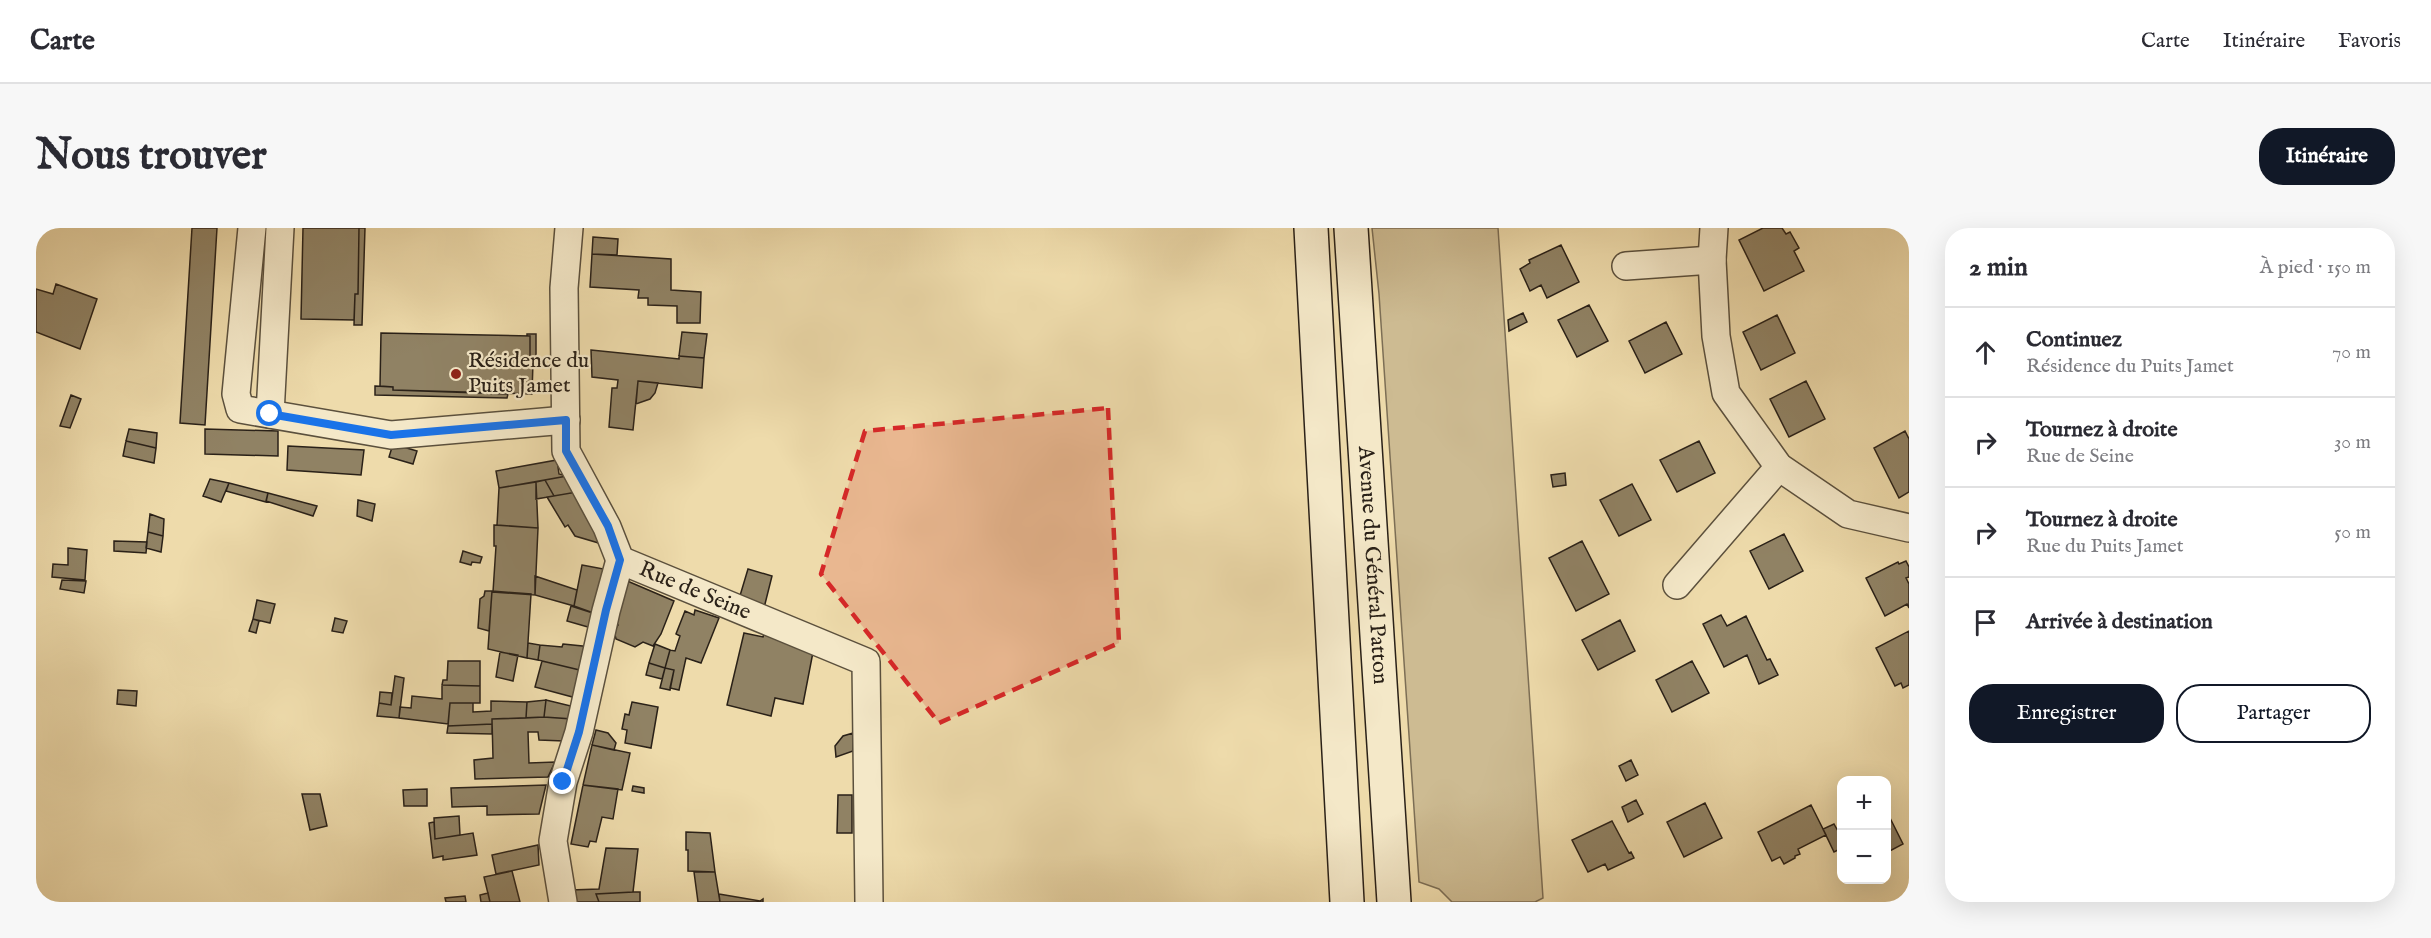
<!DOCTYPE html>
<html lang="fr">
<head>
<meta charset="utf-8">
<style>
	body { margin:0; font-family:"IM FELL English",serif; background:#f7f7f7; color:#2b2b33 }
	.controls { position:absolute; right:18px; bottom:18px; display:grid; overflow:hidden; border-radius:12px; box-shadow:0 6px 24px #0002 }
	.controls button { width:54px; height:54px; display:grid; place-items:center; padding:0; border:0; border-bottom:2px solid #e1e1e2; background:#fff; color:#2b2b33; font:30px sans-serif }
	.stop { position:absolute; width:18px; height:18px; margin:-14px; border:4px solid #1a73e8; border-radius:50%; background:#fff }
	.stop.end { background:#1a73e8; border-color:#fff; box-shadow:0 2px 6px #0008 }
	.list { margin:0; padding:0; list-style:none }
	h2 { display:flex; justify-content:space-between; align-items:center; height:78px; margin:0; padding:0 24px; font-size:26px }
	h2 small { font-size:20px; font-weight:400; color:#7c7c81 }
	.list li { display:grid; grid-template-columns:39px 1fr auto; gap:18px; align-items:center; box-sizing:border-box; height:90px; padding:0 24px; border-top:2px solid #e1e1e2 }
	.list b { display:block; font-size:22px; white-space:nowrap }
	.list p { margin:0; font-size:20px; white-space:nowrap; color:#7c7c81 }
	.list em { font-size:20px; font-style:normal; color:#7c7c81 }
	.actions { display:flex; gap:12px; padding:18px 24px }
	.actions a { flex:1; padding:14px 0; border:2px solid #111827; border-radius:24px; text-align:center; font-size:21px; color:#111827 }
	.actions .main { background:#111827; color:#fff }
	.icon { flex:none; width:33px; height:33px; fill:none; stroke:currentColor; stroke-width:2; stroke-linecap:round; stroke-linejoin:round }
	.map { position:relative; flex:none; width:1873px; height:674px; overflow:hidden; border-radius:24px }
	header { display:flex; align-items:center; gap:36px; box-sizing:border-box; height:84px; padding:0 30px; background:#fff; border-bottom:2px solid #e1e1e2 }
	header strong { font-size:28px }
	nav { display:flex; gap:33px; margin-inline-start:auto; font-size:21px }
	.intro { display:flex; align-items:center; justify-content:space-between; box-sizing:border-box; height:144px; padding:0 36px }
	h1 { margin:0; font-size:42px }
	.button { padding:15px 27px; border-radius:24px; background:#111827; color:#fff; font-size:21px; font-weight:700 }
	main { display:flex; gap:36px; padding:0 36px }
	aside { flex:1; background:#fff; border-radius:24px; box-shadow:0 6px 24px #0002 }
	.map>svg:first-child { display:block }
	.green { fill:#cdbb92; stroke:#7c6e55; stroke-width:1.5 }
	.building { fill:#908264; stroke:#2a2118; stroke-width:1.5 }
	.lines { fill:none; stroke-linecap:round; stroke-linejoin:round }
	.minor-casing { stroke:#5b503d; stroke-width:30 }
	.secondary-casing { stroke:#2a2118; stroke-width:36 }
	.minor { stroke:#f4e8c8; stroke-width:27 }
	.secondary { stroke:#f4e8c8; stroke-width:33 }
	.route { stroke:#1a73e8; stroke-width:8 }
	.marked { fill:#d62828; fill-opacity:0.2; stroke:#d62828; stroke-width:4.5; stroke-dasharray:12 8; stroke-linejoin:round }
	.poi-dot { fill:#8f2418; stroke:#f4e8c8; stroke-width:2 }
	.labels { text-anchor:middle; dominant-baseline:central; stroke-width:4.5; stroke-linejoin:round; paint-order:stroke }
	.poi-label { font-size:22px; fill:#2a2118; stroke:#f4e8c8; text-anchor:start }
	.street-label { font-size:22px; fill:#2a2118; stroke:#f4e8c8 }
</style>
</head>
<body>
<header>
<strong>Carte</strong>
<nav><a>Carte</a><a>Itinéraire</a><a>Favoris</a></nav>
</header>
<div class="intro"><h1>Nous trouver</h1><a class="button">Itinéraire</a></div>
<main>
<div class="map">
<svg width="1873" height="674" viewBox="0 0 1873 674">
	<rect width="100%" height="100%" fill="#eedbab"/>
	<filter id="stains"><feTurbulence type="fractalNoise" baseFrequency=".00333" numOctaves="4"/><feColorMatrix values="0 0 0 0 .2 0 0 0 0 .09 0 0 0 0 .02 0 0 0 .5 -.17"/></filter>
	<radialGradient id="worn" r=".72"><stop offset=".6" stop-color="#630" stop-opacity="0"/><stop offset="1" stop-color="#630" stop-opacity=".3"/></radialGradient>
	<!-- green -->
	<path class="green" d="M 1336,0 L 1462,0 L 1507,670 L 1499,674 L 1416,674 L 1403,661 L 1383,654 L 1343,66 Z"/>
	<!-- building -->
	<path class="building" d="M 156,0 L 181,0 L 169,197 L 144,195 Z
		M 267,0 L 323,0 L 322,66 L 319,66 L 318,92 L 265,91 Z
		M 323,0 L 329,0 L 326,97 L 318,97 L 319,66 L 322,66 Z
		M 1727,0 L 1746,0 L 1750,6 L 1754,4 L 1763,20 L 1758,23 L 1768,43 L 1728,63 L 1703,12 Z
		M 557,9 L 582,11 L 581,27 L 556,26 Z
		M 1525,17 L 1543,54 L 1511,70 L 1505,57 L 1494,63 L 1484,41 L 1494,35 L 1493,32 Z
		M 556,26 L 635,31 L 635,62 L 665,64 L 664,95 L 641,95 L 641,78 L 612,77 L 612,70 L 602,70 L 603,62 L 554,59 Z
		M 20,56 L 61,71 L 44,121 L 0,104 L 0,61 L 17,66 Z
		M 1553,77 L 1572,113 L 1541,129 L 1522,92 Z
		M 1487,85 L 1491,94 L 1473,103 L 1472,92 Z
		M 1741,87 L 1759,125 L 1725,142 L 1707,104 Z
		M 1630,94 L 1646,126 L 1609,145 L 1593,113 Z
		M 646,104 L 671,106 L 668,130 L 643,128 Z
		M 345,105 L 494,108 L 494,134 L 497,134 L 496,166 L 357,162 L 357,159 L 344,158 Z
		M 491,106 L 500,106 L 500,134 L 494,134 L 494,108 L 491,108 Z
		M 555,122 L 643,131 L 643,128 L 668,130 L 666,160 L 602,153 L 597,202 L 573,199 L 576,160 L 581,160 L 582,152 L 556,149 Z
		M 602,153 L 622,155 L 619,165 L 614,171 L 600,176 Z
		M 1770,153 L 1789,191 L 1753,209 L 1734,171 Z
		M 339,158 L 357,159 L 357,162 L 472,166 L 471,170 L 339,167 Z
		M 35,167 L 45,171 L 34,200 L 24,198 Z
		M 93,201 L 121,205 L 120,220 L 90,213 Z
		M 169,201 L 242,203 L 242,228 L 169,226 Z
		M 1869,203 L 1873,211 L 1873,264 L 1863,270 L 1838,220 Z
		M 90,213 L 120,220 L 118,235 L 87,228 Z
		M 1663,213 L 1679,245 L 1641,264 L 1624,232 Z
		M 357,216 L 381,223 L 377,236 L 353,229 Z
		M 252,218 L 328,222 L 325,247 L 251,242 Z
		M 521,232 L 523,246 L 531,248 L 463,260 L 460,243 Z
		M 1529,245 L 1530,257 L 1517,259 L 1515,247 Z
		M 531,248 L 541,264 L 518,268 L 509,252 Z
		M 174,251 L 193,255 L 185,274 L 167,268 Z
		M 509,252 L 518,268 L 500,271 L 500,254 Z
		M 500,254 L 502,300 L 461,297 L 463,260 Z
		M 193,255 L 232,265 L 230,274 L 190,263 Z
		M 1596,256 L 1615,292 L 1583,308 L 1564,272 Z
		M 541,264 L 566,316 L 539,308 L 532,297 L 529,299 L 511,269 Z
		M 232,265 L 281,278 L 277,288 L 230,273 Z
		M 322,272 L 339,276 L 336,293 L 321,288 Z
		M 114,286 L 128,291 L 127,308 L 112,304 Z
		M 458,297 L 502,300 L 499,367 L 457,364 L 460,318 L 458,318 Z
		M 112,304 L 127,308 L 125,324 L 110,320 Z
		M 1748,306 L 1767,343 L 1733,361 L 1714,323 Z
		M 78,313 L 111,314 L 110,325 L 78,323 Z
		M 1546,313 L 1573,366 L 1540,383 L 1513,330 Z
		M 32,320 L 51,322 L 49,352 L 16,349 L 17,336 L 32,337 Z
		M 427,323 L 446,329 L 444,335 L 436,334 L 435,337 L 424,334 Z
		M 1870,333 L 1873,339 L 1873,349 L 1870,350 L 1873,356 L 1873,380 L 1871,376 L 1849,388 L 1830,350 L 1862,334 L 1863,336 Z
		M 546,337 L 573,342 L 563,387 L 538,378 Z
		M 712,341 L 736,348 L 728,380 L 703,371 Z
		M 499,348 L 541,362 L 538,378 L 499,367 Z
		M 26,352 L 50,353 L 48,365 L 24,361 Z
		M 589,352 L 638,373 L 625,406 L 617,418 L 607,414 L 599,419 L 580,411 L 578,403 L 582,397 L 576,394 Z
		M 449,363 L 456,363 L 453,403 L 442,400 L 444,371 L 448,368 Z
		M 456,363 L 495,366 L 491,430 L 452,421 Z
		M 221,372 L 239,376 L 234,395 L 217,391 Z
		M 535,378 L 563,387 L 559,401 L 531,393 Z
		M 659,382 L 683,390 L 665,435 L 650,430 L 643,462 L 634,460 L 638,442 L 629,440 L 634,422 L 639,423 L 644,408 L 640,406 L 649,383 L 658,387 Z
		M 1685,387 L 1691,398 L 1710,388 L 1731,432 L 1734,431 L 1742,447 L 1723,456 L 1711,427 L 1688,439 L 1667,396 Z
		M 299,390 L 311,393 L 307,405 L 296,403 Z
		M 217,391 L 223,393 L 220,405 L 213,403 Z
		M 1584,392 L 1599,423 L 1562,442 L 1546,412 Z
		M 1873,403 L 1873,457 L 1867,460 L 1865,455 L 1859,458 L 1840,420 Z
		M 708,405 L 727,409 L 728,406 L 778,419 L 767,476 L 739,470 L 735,488 L 691,477 Z
		M 492,415 L 504,417 L 502,432 L 491,430 Z
		M 527,416 L 556,419 L 552,444 L 502,432 L 504,417 L 526,419 Z
		M 619,416 L 634,422 L 629,440 L 613,435 Z
		M 464,424 L 482,427 L 477,453 L 460,449 Z
		M 412,433 L 444,433 L 444,458 L 406,457 L 407,452 L 411,452 Z
		M 506,433 L 552,444 L 544,471 L 499,459 Z
		M 1656,433 L 1673,465 L 1636,484 L 1620,452 Z
		M 613,435 L 629,440 L 626,451 L 610,447 Z
		M 629,440 L 638,442 L 634,462 L 624,460 Z
		M 359,448 L 368,450 L 363,490 L 341,488 L 343,475 L 355,477 Z
		M 406,457 L 444,458 L 444,475 L 414,475 L 412,496 L 363,490 L 364,479 L 375,480 L 376,468 L 406,471 Z
		M 82,462 L 101,463 L 100,478 L 81,476 Z
		M 344,464 L 356,465 L 355,477 L 343,475 Z
		M 510,472 L 508,489 L 490,490 L 491,474 Z
		M 510,472 L 539,479 L 536,491 L 508,489 Z
		M 455,473 L 491,474 L 490,490 L 456,491 L 456,496 L 412,498 L 414,475 L 437,475 L 437,484 L 455,483 Z
		M 596,474 L 622,479 L 615,520 L 589,515 L 591,502 L 586,501 L 589,486 L 593,487 Z
		M 508,489 L 536,491 L 528,513 L 503,512 L 502,504 L 492,504 L 493,535 L 519,534 L 512,549 L 439,551 L 438,532 L 457,530 L 456,491 Z
		M 456,496 L 456,506 L 411,505 L 412,498 Z
		M 560,502 L 572,505 L 580,515 L 578,522 L 556,517 Z
		M 817,505 L 817,523 L 800,529 L 799,518 L 807,508 Z
		M 556,517 L 594,525 L 586,562 L 547,557 Z
		M 1595,532 L 1602,547 L 1590,553 L 1583,538 Z
		M 510,557 L 503,586 L 451,587 L 451,578 L 416,579 L 415,560 Z
		M 547,557 L 582,561 L 577,591 L 566,589 L 560,614 L 554,613 L 552,619 L 535,616 Z
		M 597,558 L 608,560 L 608,565 L 596,563 Z
		M 391,561 L 391,578 L 368,578 L 367,562 Z
		M 266,566 L 284,566 L 291,598 L 274,602 Z
		M 802,567 L 816,567 L 816,605 L 801,605 Z
		M 1600,572 L 1607,586 L 1592,594 L 1586,579 Z
		M 1669,575 L 1686,610 L 1648,629 L 1631,594 Z
		M 1775,577 L 1790,607 L 1762,621 L 1764,626 L 1759,628 L 1759,630 L 1748,636 L 1744,629 L 1736,633 L 1722,604 Z
		M 1850,582 L 1867,616 L 1850,625 Z
		M 423,588 L 424,607 L 399,611 L 398,590 Z
		M 1576,593 L 1593,625 L 1595,624 L 1598,630 L 1572,642 L 1569,636 L 1552,644 L 1536,612 Z
		M 398,594 L 399,611 L 437,605 L 441,627 L 407,632 L 407,628 L 397,630 L 393,595 Z
		M 1798,596 L 1802,603 L 1806,601 L 1806,620 L 1798,624 L 1787,601 Z
		M 650,604 L 674,605 L 679,644 L 652,643 L 652,622 L 650,622 Z
		M 502,617 L 503,637 L 460,646 L 456,627 Z
		M 570,620 L 602,621 L 597,664 L 560,666 L 563,674 L 539,674 L 535,662 L 563,661 Z
		M 476,643 L 484,674 L 454,674 L 448,649 Z
		M 658,644 L 679,644 L 684,674 L 662,674 Z
		M 597,664 L 604,664 L 604,674 L 563,674 L 560,666 Z
		M 452,665 L 454,674 L 445,674 L 444,667 Z
		M 683,666 L 724,673 L 727,671 L 727,674 L 684,674 Z
		M 429,668 L 430,674 L 410,674 L 409,670 Z"/>
	<g class="lines">
		<!-- minor casing -->
		<g class="minor-casing">
			<g id="minor">
				<path d="M 216,0 L 200,166 L 204,181 L 355,207 L 530,192"/>
				<path id="s1" d="M 533,0 L 528,60 L 530,223 L 571,299 L 584,332 L 830,434 L 833,674"/>
				<path d="M 1678,0 L 1676,32 L 1680,108 L 1690,165 L 1743,239 L 1812,286 L 1873,300"/>
				<path d="M 1590,38 L 1676,32"/>
				<path d="M 234,186 L 244,0"/>
				<path d="M 1641,357 L 1743,239"/>
				<path d="M 527,674 L 517,613 L 527,554 L 543,504 L 570,383 L 584,332"/>
			</g>
		</g>
		<!-- secondary casing -->
		<g class="secondary-casing">
			<g id="secondary">
				<path d="M 1275,0 L 1311,674"/>
				<path id="s2" d="M 1315,0 L 1358,674"/>
			</g>
		</g>
		<!-- minor -->
		<use href="#minor" class="minor"/>
		<!-- secondary -->
		<use href="#secondary" class="secondary"/>
	</g>
	<g class="lines">
		<!-- route -->
		<path class="route" d="M 234,186 L 355,207 L 530,192 L 530,223 L 572,298 L 584,332 L 570,382 L 543,504 L 527,554"/>
	</g>
	<!-- marked area -->
	<path class="marked" d="M 1072,180 L 1083,415 L 903,495 L 785,346 L 829,203 Z"/>
	<!-- markers -->
	<circle class="poi-dot" cx="420" cy="146" r="6"/>
	<g class="labels">
		<!-- poi labels -->
		<g class="poi-label">
			<text x="432" y="133">Résidence du<tspan x="432" dy="25">Puits Jamet</tspan></text>
		</g>
		<!-- street labels -->
		<g class="street-label">
			<text stroke="none"><textPath href="#s2" startOffset="338">Avenue du Général Patton</textPath></text>
			<text stroke="none"><textPath href="#s1" startOffset="426">Rue de Seine</textPath></text>
		</g>
	</g>
	<rect width="100%" height="100%" filter="url(#stains)"/>
	<rect width="100%" height="100%" fill="url(#worn)"/>
</svg>
<div class="controls">
<button>+</button>
<button>−</button>
</div>
<div class="stop" style="left:234px;top:186px"></div>
<div class="stop end" style="left:527px;top:554px"></div>
</div>
<aside>
<h2>2 min<small>À pied · 150 m</small></h2>
<ul class="list">
<li><svg class="icon" aria-label="ahead" viewBox="0 0 24 24"><path d="M12 20V5M6 11l6-6 6 6"/></svg><div><b>Continuez</b><p>Résidence du Puits Jamet</p></div><em>70 m</em></li>
<li><svg class="icon" aria-label="right" viewBox="0 0 24 24"><path d="M7 20v-9h11M14 6l5 5-5 5"/></svg><div><b>Tournez à droite</b><p>Rue de Seine</p></div><em>30 m</em></li>
<li><svg class="icon" aria-label="right" viewBox="0 0 24 24"><path d="M7 20v-9h11M14 6l5 5-5 5"/></svg><div><b>Tournez à droite</b><p>Rue du Puits Jamet</p></div><em>50 m</em></li>
<li><svg class="icon" aria-label="arrive" viewBox="0 0 24 24"><path d="M6 21V4h12l-3 4 3 4H6"/></svg><div><b>Arrivée à destination</b></div></li>
</ul>
<div class="actions"><a class="main">Enregistrer</a><a>Partager</a></div>
</aside>
</main>
</body>
</html>
